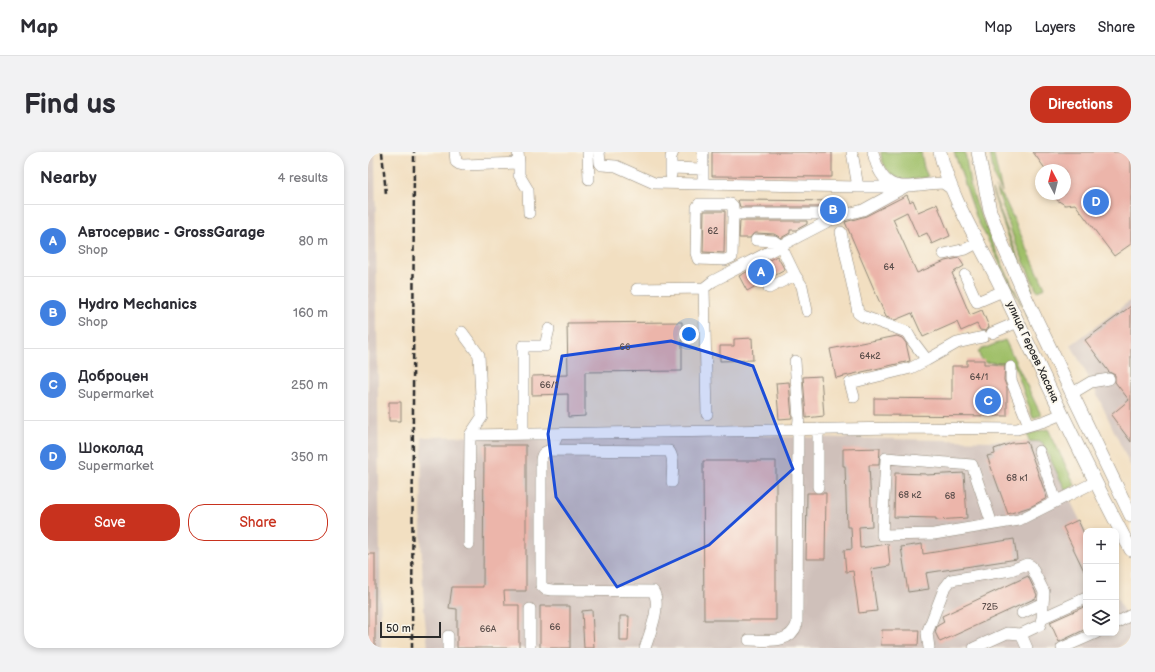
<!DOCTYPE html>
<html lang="en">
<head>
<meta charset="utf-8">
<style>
	body { margin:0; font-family:"Balsamiq Sans",sans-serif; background:#f2f2f3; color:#2b2b33 }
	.controls { position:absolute; right:12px; bottom:12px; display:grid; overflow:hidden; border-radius:8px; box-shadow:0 2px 6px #0003 }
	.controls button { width:36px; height:36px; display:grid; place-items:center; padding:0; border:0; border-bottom:1px solid #e1e1e2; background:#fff; color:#2b2b33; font:20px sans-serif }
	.compass { position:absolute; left:667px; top:12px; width:36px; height:36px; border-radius:50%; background:#fff; box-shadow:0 2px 6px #0003; rotate:353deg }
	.scale { position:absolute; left:12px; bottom:10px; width:61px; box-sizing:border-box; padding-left:4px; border:2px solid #2b2b2b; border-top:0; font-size:11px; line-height:14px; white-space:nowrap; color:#2b2b2b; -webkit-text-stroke:3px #fbf7ec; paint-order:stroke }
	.you { position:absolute; left:321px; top:182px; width:14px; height:14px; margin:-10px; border:3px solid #fff; border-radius:50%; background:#1a73e8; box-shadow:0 0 0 6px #1a73e833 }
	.badge { display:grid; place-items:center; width:26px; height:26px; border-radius:50%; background:#c8321e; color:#fff; font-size:13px; font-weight:700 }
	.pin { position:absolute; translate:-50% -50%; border:2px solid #fff; box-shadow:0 1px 4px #0006 }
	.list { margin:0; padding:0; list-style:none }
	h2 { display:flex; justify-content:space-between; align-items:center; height:52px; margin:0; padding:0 16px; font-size:17px }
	h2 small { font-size:13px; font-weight:400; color:#7c7c81 }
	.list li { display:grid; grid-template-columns:26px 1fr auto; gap:12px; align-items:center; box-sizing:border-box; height:72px; padding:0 16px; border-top:1px solid #e1e1e2 }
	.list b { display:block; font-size:15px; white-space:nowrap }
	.list p { margin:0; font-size:13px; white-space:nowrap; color:#7c7c81 }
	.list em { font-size:13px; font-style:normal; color:#7c7c81 }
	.actions { display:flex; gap:8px; padding:12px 16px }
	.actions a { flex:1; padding:9px 0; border:1px solid #c8321e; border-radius:16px; text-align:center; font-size:14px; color:#c8321e }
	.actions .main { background:#c8321e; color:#fff }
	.icon { flex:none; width:22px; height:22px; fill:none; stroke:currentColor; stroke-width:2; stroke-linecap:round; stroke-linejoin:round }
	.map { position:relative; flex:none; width:763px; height:496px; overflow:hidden; border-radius:16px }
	header { display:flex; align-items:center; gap:24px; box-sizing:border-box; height:56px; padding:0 20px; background:#fff; border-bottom:1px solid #e1e1e2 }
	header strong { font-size:19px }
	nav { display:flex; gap:22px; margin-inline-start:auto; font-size:14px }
	.intro { display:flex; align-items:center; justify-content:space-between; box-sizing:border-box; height:96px; padding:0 24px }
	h1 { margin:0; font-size:28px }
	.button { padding:10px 18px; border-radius:16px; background:#c8321e; color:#fff; font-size:14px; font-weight:700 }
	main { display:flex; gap:24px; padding:0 24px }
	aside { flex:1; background:#fff; border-radius:16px; box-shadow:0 2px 6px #0003 }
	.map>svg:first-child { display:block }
	.industrial { fill:#cfc0ba }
	.green { fill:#9fbf68; stroke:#65754a }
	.building { fill:#ecb5aa }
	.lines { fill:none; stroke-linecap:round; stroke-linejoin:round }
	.minor-casing { stroke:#8e8576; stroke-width:12 }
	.major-casing { stroke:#8e8576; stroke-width:14 }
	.minor { stroke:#fff; stroke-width:11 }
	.major { stroke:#fff; stroke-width:13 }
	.rail { stroke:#2b2b2b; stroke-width:2.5; stroke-dasharray:6 3; stroke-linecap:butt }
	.marked { fill:#1d4ed8; fill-opacity:0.2; stroke:#1d4ed8; stroke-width:3; stroke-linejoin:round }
	.labels { text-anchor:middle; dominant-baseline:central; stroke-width:3.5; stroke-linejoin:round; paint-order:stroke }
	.number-label { font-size:9px; fill:#5b4e4b }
	.street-label { font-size:11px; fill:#2b2b2b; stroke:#fbf7ec }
</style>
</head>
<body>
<header>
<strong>Map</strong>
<nav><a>Map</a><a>Layers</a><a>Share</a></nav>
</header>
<div class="intro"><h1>Find us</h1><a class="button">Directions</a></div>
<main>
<aside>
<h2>Nearby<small>4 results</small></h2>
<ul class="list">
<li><span class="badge" style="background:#3f7fe0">A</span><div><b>Автосервис - GrossGarage</b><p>Shop</p></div><em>80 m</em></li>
<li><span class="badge" style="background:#3f7fe0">B</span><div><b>Hydro Mechanics</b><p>Shop</p></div><em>160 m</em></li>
<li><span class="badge" style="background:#3f7fe0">C</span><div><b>Доброцен</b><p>Supermarket</p></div><em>250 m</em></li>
<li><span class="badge" style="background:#3f7fe0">D</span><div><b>Шоколад</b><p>Supermarket</p></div><em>350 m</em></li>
</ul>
<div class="actions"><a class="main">Save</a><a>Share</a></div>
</aside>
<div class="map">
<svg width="763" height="496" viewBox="0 0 763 496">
	<rect width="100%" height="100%" fill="#fbf7ec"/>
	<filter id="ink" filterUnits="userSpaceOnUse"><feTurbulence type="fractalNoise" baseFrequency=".025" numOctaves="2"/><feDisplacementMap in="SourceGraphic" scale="8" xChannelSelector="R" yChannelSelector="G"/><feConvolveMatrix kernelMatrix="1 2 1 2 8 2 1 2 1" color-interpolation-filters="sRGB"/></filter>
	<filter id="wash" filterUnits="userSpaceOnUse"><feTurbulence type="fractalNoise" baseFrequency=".012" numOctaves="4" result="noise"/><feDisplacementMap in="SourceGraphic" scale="16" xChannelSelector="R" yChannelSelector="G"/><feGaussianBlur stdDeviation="0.9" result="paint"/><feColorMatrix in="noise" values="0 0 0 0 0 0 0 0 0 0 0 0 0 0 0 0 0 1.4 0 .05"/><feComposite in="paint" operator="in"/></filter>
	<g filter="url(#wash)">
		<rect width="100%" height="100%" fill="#f2dfc1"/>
		<!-- industrial -->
		<path class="industrial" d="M 0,0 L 7,0 L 13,496 L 0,496 Z
			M 763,148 L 763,315 L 723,230 L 703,193 Z
			M 284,282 L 674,290 L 718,381 L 718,481 L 748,481 L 748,444 L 763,475 L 763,486 L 750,496 L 60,496 L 56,458 L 53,385 L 54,285 Z"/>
		<!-- green -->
		<path class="green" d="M 513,0 L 553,0 L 556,16 L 560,25 C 553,26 545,28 538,28 C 524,26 513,14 513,0 Z
			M 586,0 L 597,0 L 602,33 L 609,54 L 629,101 L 661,168 L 609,67 Z
			M 622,0 L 625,0 L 634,40 L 626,25 Z
			M 628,35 L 637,48 L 677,136 L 669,139 L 647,90 Z
			M 624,38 L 646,95 L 665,139 L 662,137 C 647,104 635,72 624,38 Z
			M 637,188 L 673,263 L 665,266 L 646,212 L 614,210 L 610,199 Z
			M 680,277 L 707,333 L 698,339 L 674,290 L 661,289 L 659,282 Z"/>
		<g id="blocks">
			<!-- building -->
			<path class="building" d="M 344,0 L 464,0 L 464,25 L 344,24 Z
				M 665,0 L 763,0 L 763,92 L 746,104 L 707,52 L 697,53 L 689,48 L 685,42 L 697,42 L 697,18 L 678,18 Z
				M 539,43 L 542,50 L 545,48 L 550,60 L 569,52 L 582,84 L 564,92 L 559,81 L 550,85 L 539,60 L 525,67 L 549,121 L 577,109 L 591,106 L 596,114 L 584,121 L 602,163 L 614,158 L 621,175 L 618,179 L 612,178 L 609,172 L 593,179 L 589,170 L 555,185 L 544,161 L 527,168 L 518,165 L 477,70 L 498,64 Z
				M 370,48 L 476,49 L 475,56 L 468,58 L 455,55 L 372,55 Z
				M 336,59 L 357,59 L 356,101 L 335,100 Z
				M 372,69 L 439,69 L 439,72 L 428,78 L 422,78 L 422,81 L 413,86 L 406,82 L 388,81 L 385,82 L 382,86 L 371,86 Z
				M 409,104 L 417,118 L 379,139 L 371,124 Z
				M 763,154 L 763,290 L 743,263 L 761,248 L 747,230 L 747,223 L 741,220 L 717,188 Z
				M 314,170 L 314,219 L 217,220 L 217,264 L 200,265 L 200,242 L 164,243 L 164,224 L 200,223 L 199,171 Z
				M 529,184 L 534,186 L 538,191 L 542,209 L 468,226 L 462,197 Z
				M 384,186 L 385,208 L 352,209 L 352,194 L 366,194 L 366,187 Z
				M 599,208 L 616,208 L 616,212 L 637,212 L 636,228 L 639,236 L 639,264 L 506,263 L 506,246 L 584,247 L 584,214 L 599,214 Z
				M 453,224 L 456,264 L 438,266 L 435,225 Z
				M 421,230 L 424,266 L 411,267 L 408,231 Z
				M 21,250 L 33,250 L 33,269 L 21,269 Z
				M 659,290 L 679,346 L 662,355 L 640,362 L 619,304 L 627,302 L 626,297 L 644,291 Z
				M 116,293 L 158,293 L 158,439 L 136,439 L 137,453 L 151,453 L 151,496 L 89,496 L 89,457 L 81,456 L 84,435 L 115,435 Z
				M 512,296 L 511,313 L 501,313 L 504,374 L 491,375 L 492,396 L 520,392 L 522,414 L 503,417 L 509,459 L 491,461 L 485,419 L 478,420 L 476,398 L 484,397 L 483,375 L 479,375 L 477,314 L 475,314 L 475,297 Z
				M 335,309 L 408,309 L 408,468 L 336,468 Z
				M 527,321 L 558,322 L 558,323 L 596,321 L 599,366 L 568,368 L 568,366 L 526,365 Z
				M 439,341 L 458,341 L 457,407 L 438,407 Z
				M 710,368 L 718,386 L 718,423 L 695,375 Z
				M 646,387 L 649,407 L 558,421 L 561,437 L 540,440 L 533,395 L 554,392 L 555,402 Z
				M 0,402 L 7,402 L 7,496 L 0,496 Z
				M 660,424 L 669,443 L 668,446 L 572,490 L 567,480 L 569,474 L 576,470 L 574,464 Z
				M 172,454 L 202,454 L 202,496 L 172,496 Z
				M 718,454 L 718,477 L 691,490 L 682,470 Z
				M 224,458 L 226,496 L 216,496 L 214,459 Z
				M 252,464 L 261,464 L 260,489 L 252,489 Z
				M 514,478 L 551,478 L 550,493 L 513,493 Z"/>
		</g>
	</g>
	<g filter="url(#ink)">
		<use href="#blocks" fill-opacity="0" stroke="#8e8576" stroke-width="1"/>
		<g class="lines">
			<!-- minor casing -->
			<g class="minor-casing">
				<path id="minor" d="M 87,0 L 88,10 L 91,12 L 95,13 L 151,11 L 150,0
					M 220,0 L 221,27
					M 231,0 L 232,11 L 234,13 L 248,14 L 286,31 L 335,32
					M 335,0 L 335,32 L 490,35
					M 484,0 L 490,35 L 528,35
					M 505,0 C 515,47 539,32 575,31 L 585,38
					M 151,11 L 151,23 L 160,38 L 161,61
					M 303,16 L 335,17
					M 303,23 L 303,5 L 305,0
					M 365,62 L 365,54 L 363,52 L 331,52 L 329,55 L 328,101 L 330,107 L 357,108 L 364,105 L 365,62 L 455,62 L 468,65 L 495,58 L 537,35
					M 473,80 L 489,155 L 490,161 L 494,164 L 539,180 L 543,187 L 559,208 L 589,191 L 615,185
					M 388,88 L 406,89 L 413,94 L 427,123 L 434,134 L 439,159
					M 576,102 L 598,97 L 611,90
					M 597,123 L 609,150 L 635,139
					M 401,136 L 427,123
					M 269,137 L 336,136
					M 94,180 L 111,203 L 114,265 L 102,283
					M 624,181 L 650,170
					M 643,215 L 643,228 L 661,273
					M 703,242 L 723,230 L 741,227
					M 486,245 L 482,231 L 543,216 L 559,208
					M 339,262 L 336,136 L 345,129 L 468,65
					M 155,282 L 155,194 L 177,194 L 181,177
					M 190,282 L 183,298 C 176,300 174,301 173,308 L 173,433 L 177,437 L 184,438 L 285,439 C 294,452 282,481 277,496
					M 183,298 L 301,299 C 307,306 304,321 304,330
					M 671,299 L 688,349
					M 450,335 L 450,277
					M 624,372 L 604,313 L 518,306 L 514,383 L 566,382 L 651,368 L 727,330
					M 101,392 L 102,283 L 533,276 L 649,277 L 677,269 L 694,262
					M 654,461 L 675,451
					M 674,466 L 718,446
					M 748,471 L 763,463
					M 381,488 C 399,488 422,493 429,472 L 430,277 L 431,267 L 427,209
					M 80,496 L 80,484
					M 162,496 L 162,457
					M 561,496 L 559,481 L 576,437 L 583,428 L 643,418 L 659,412 L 663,414 L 676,440 L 674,466 L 672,473 L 653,482 L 659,496
					M 606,496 L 639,481 L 653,482
					M 694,496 L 728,481"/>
			</g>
			<!-- major casing -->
			<g class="major-casing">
				<path id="major" d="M 572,0 C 582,46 613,93 633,135 C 676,223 716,312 763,398
					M 610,0 L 622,59 L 634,91 L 659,148 L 763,364"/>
			</g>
			<!-- minor -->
			<use href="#minor" class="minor"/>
			<!-- major -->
			<use href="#major" class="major"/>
			<!-- rail -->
			<path class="rail" d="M 14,0 L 18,42
				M 44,496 L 46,0"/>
		</g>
	</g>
	<!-- marked area -->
	<path class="marked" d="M 303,189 L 385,214 L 425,317 L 341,393 L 249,435 L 188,345 L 180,282 L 194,204 Z"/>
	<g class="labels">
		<!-- number labels -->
		<g class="number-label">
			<text x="345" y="79">62</text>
			<text x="521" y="115">64</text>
			<text x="257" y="195">66</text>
			<text x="502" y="204">64к2</text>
			<text x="611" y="225">64/1</text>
			<text x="181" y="233">66/1</text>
			<text x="649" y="326">68 к1</text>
			<text x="542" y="343">68 к2</text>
			<text x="582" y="344">68</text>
			<text x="622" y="455">72Б</text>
			<text x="187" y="475">66</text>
			<text x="120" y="477">66А</text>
		</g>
		<!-- street labels -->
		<g class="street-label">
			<text transform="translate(665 200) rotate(65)">улица Героев Хасана</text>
		</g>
	</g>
</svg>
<div class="controls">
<button>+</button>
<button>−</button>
<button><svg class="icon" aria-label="layers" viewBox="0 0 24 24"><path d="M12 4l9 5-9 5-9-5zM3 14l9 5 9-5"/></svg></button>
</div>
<svg class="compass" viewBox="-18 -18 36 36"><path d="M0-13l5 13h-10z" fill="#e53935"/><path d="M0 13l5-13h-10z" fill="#7c7c81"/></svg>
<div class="scale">50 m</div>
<div class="you"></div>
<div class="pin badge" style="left:393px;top:120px;background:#3f7fe0">A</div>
<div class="pin badge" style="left:465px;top:58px;background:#3f7fe0">B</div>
<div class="pin badge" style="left:620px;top:249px;background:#3f7fe0">C</div>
<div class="pin badge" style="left:728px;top:50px;background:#3f7fe0">D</div>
</div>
</main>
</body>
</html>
